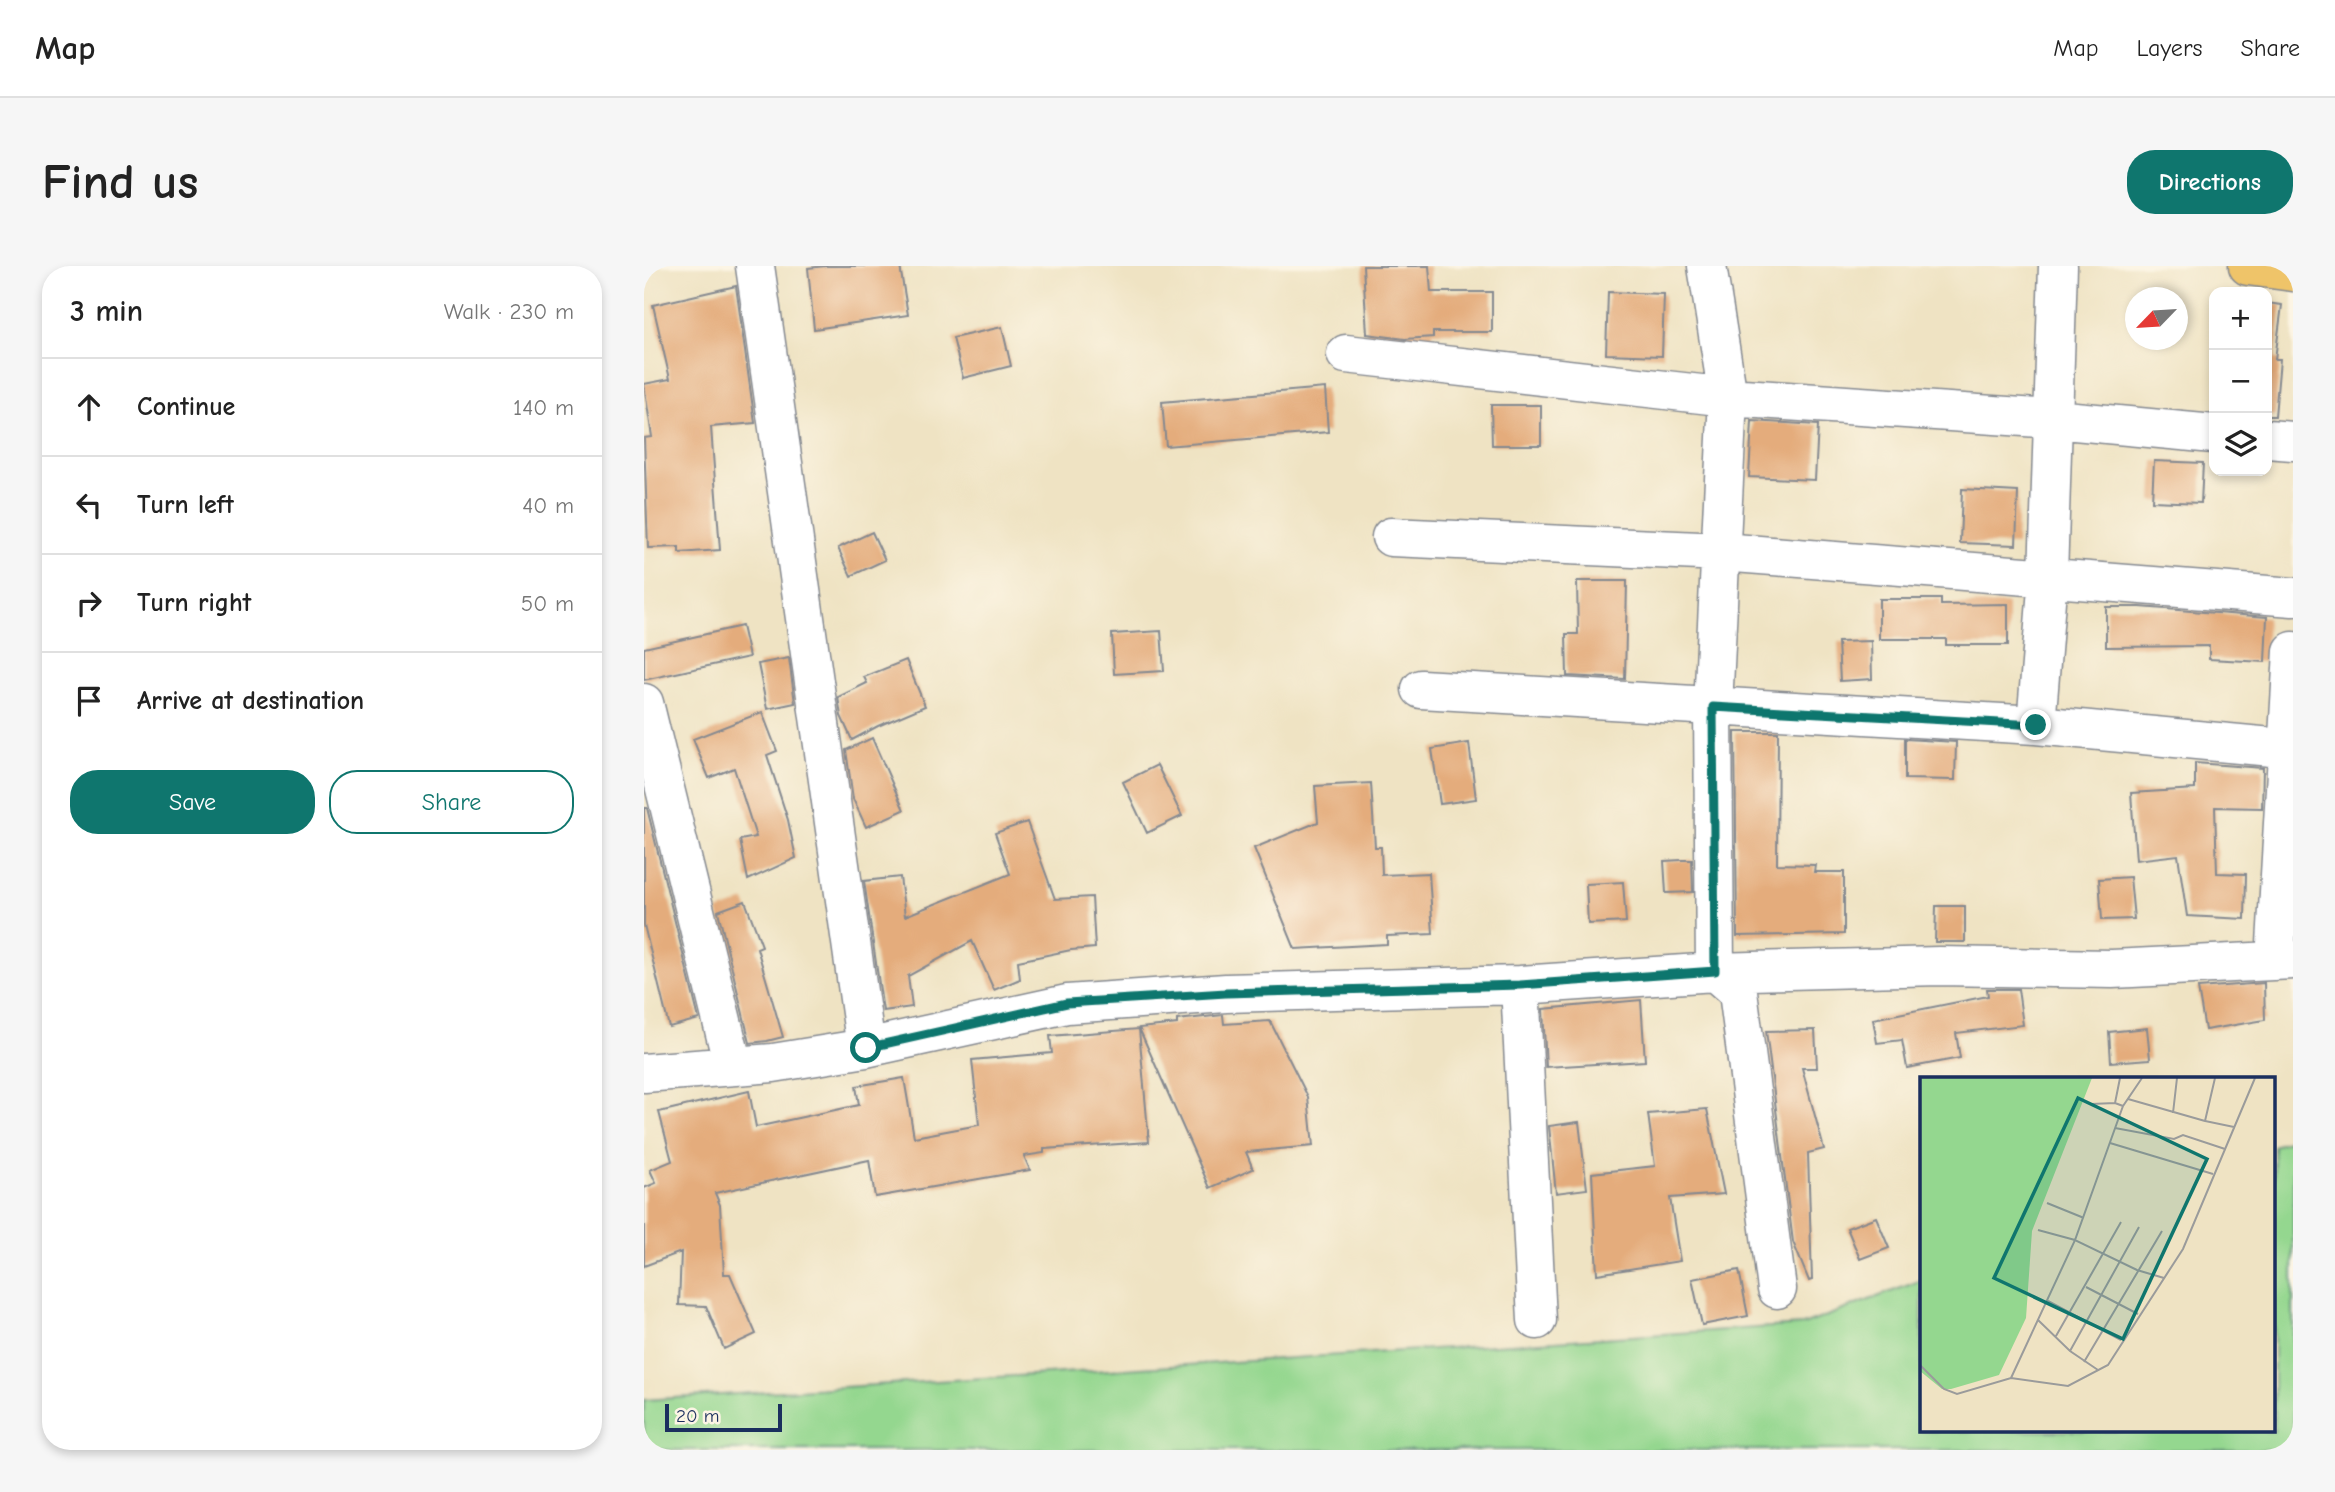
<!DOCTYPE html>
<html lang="en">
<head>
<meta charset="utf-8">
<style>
	body { margin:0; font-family:"Comic Neue",sans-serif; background:#f6f6f6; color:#222 }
	.controls { position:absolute; right:21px; top:21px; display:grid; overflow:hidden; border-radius:14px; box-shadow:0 4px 10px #0003 }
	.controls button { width:63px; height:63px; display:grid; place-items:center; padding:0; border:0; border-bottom:2px solid #e0e0e0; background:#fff; color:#222; font:35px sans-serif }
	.compass { position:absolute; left:1481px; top:21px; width:63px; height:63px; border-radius:50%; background:#fff; box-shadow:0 4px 10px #0003; rotate:245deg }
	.scale { position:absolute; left:21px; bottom:18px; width:117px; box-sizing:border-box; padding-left:7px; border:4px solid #1b2f5e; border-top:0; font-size:19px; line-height:24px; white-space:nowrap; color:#1b2f5e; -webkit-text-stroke:5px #fcf5e5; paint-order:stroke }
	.stop { position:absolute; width:21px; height:21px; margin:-16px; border:5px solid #0f766e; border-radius:50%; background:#fff }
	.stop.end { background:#0f766e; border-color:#fff; box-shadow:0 2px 7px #0008 }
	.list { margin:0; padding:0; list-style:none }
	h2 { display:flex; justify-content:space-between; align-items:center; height:91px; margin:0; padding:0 28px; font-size:30px }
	h2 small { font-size:23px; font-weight:400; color:#767676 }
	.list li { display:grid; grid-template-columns:46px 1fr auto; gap:21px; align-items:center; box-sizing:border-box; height:98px; padding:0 28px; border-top:2px solid #e0e0e0 }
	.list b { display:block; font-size:26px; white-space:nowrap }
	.list em { font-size:23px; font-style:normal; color:#767676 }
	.actions { display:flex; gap:14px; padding:21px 28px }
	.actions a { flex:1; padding:16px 0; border:2px solid #0f766e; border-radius:28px; text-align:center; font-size:24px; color:#0f766e }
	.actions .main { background:#0f766e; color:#fff }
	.icon { flex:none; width:38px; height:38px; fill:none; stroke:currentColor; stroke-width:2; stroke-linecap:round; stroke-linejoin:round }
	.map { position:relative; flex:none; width:1649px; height:1184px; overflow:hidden; border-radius:28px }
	header { display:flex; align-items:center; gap:42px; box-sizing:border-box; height:98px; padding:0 35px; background:#fff; border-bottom:2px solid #e0e0e0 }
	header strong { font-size:33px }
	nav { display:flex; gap:38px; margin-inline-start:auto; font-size:24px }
	.intro { display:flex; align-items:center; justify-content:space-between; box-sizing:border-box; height:168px; padding:0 42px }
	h1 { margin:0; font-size:49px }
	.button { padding:18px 32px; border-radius:28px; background:#0f766e; color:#fff; font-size:24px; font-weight:700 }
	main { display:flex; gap:42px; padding:0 42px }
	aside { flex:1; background:#fff; border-radius:28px; box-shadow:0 4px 10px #0003 }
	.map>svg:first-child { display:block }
	.green { fill:#94d78f; stroke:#588376; stroke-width:2 }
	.building { fill:#e4ac7c }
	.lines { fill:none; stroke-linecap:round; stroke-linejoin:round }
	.minor-casing { stroke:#858990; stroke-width:41 }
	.major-casing { stroke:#858990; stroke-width:41 }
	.minor { stroke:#fff; stroke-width:38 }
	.major { stroke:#efc469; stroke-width:38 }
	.route { stroke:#0f766e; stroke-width:9 }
	.inset-road { fill:none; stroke:#9a9b9b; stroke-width:2 }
	.view { fill:#0f766e; fill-opacity:0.15; stroke:#0f766e; stroke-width:3.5 }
	.inset-edge { fill:none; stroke:#1b2f5e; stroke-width:3.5 }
</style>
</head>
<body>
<header>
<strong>Map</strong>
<nav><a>Map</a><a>Layers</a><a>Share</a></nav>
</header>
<div class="intro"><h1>Find us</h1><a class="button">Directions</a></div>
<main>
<aside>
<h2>3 min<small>Walk · 230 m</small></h2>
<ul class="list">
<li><svg class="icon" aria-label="ahead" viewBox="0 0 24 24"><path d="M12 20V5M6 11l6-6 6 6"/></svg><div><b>Continue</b></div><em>140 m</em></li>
<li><svg class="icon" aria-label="left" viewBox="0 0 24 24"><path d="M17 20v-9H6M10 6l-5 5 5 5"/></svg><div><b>Turn left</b></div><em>40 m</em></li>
<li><svg class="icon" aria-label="right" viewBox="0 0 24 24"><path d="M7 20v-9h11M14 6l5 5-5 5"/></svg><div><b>Turn right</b></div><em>50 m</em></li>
<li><svg class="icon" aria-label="arrive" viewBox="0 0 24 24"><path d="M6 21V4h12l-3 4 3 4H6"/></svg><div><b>Arrive at destination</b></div></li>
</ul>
<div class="actions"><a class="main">Save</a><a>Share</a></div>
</aside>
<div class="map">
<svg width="1649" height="1184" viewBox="0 0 1649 1184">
	<rect width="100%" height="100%" fill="#fcf5e5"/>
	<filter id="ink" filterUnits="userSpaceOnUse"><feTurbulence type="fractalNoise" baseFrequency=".0143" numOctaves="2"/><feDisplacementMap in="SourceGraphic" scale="14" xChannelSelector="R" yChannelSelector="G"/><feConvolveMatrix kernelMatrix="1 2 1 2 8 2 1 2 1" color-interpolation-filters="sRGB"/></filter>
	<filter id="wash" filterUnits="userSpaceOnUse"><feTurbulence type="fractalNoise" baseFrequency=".00686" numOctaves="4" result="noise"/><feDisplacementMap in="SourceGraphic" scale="28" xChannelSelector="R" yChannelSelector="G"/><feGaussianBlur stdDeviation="1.57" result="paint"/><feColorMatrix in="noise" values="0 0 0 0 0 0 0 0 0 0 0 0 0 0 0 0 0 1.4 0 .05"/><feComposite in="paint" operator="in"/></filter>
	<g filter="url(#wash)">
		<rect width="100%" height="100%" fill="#efe3c3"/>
		<!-- green -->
		<path class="green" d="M 1649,873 L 1649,1184 L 0,1184 L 0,1134 L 1159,1059 L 1278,1014 L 1278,1165 L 1630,1165 L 1630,880 Z"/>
		<g id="blocks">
			<!-- building -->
			<path class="building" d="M 182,0 L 256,0 L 264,49 L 170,63 L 164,2 Z
				M 719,0 L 785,0 L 787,26 L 848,26 L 848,66 L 789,66 L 789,71 L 761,73 L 723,68 Z
				M 92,20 L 111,157 L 67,161 L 76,284 L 35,287 L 35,281 L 4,282 L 0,172 L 8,171 L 0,118 L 26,113 L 9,39 Z
				M 964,26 L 1020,28 L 1018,90 L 962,88 Z
				M 1623,37 L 1638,39 L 1631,93 L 1636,93 L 1631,150 L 1623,150 Z
				M 358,61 L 367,100 L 319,112 L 309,72 Z
				M 681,122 L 684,166 L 522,180 L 518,136 Z
				M 847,139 L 897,139 L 897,179 L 848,179 Z
				M 1108,155 L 1174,159 L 1171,214 L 1105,211 Z
				M 1510,195 L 1559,197 L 1557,237 L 1508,235 Z
				M 1318,223 L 1374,226 L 1372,279 L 1316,277 Z
				M 228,266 L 241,294 L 207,310 L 194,282 Z
				M 933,315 L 983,315 L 981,413 L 923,410 L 922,368 L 934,368 Z
				M 1235,333 L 1297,333 L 1297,339 L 1364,338 L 1364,379 L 1302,379 L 1302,373 L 1235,373 Z
				M 1462,341 L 1496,341 L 1623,351 L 1621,396 L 1565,393 L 1565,380 L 1462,381 Z
				M 98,360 L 105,391 L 0,414 L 0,382 Z
				M 517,365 L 520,405 L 470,408 L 468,368 Z
				M 1227,375 L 1228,413 L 1196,415 L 1194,376 Z
				M 145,392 L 151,437 L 123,443 L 114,398 Z
				M 262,394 L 281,440 L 234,460 L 208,474 L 197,450 L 194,431 L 223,417 L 220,411 Z
				M 118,446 L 133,485 L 123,489 L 144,554 L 152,592 L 104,614 L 96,574 L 112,571 L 90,502 L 65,512 L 49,473 Z
				M 1091,466 L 1134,466 L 1133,598 L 1171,599 L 1170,606 L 1200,606 L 1200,668 L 1093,670 Z
				M 228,472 L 260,544 L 222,561 L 209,533 L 202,484 Z
				M 1261,473 L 1312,476 L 1311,514 L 1261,513 Z
				M 825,477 L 832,533 L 796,538 L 788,483 Z
				M 1551,497 L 1619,502 L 1618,542 L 1571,541 L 1573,607 L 1602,608 L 1601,653 L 1543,650 L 1534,589 L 1492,594 L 1487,527 L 1551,523 Z
				M 513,499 L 538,550 L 503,567 L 479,516 Z
				M 727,517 L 731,581 L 737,581 L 738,609 L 785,607 L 789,668 L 743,670 L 743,678 L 651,683 L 610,582 L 674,556 L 671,520 Z
				M 0,542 L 3,542 L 55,753 L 25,761 L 0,659 Z
				M 383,556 L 411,633 L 448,631 L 451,682 L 427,684 L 374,695 L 376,713 L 350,724 L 328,675 L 264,710 L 268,741 L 239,745 L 220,615 L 256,611 L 261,650 L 366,608 L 351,567 Z
				M 1038,594 L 1048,594 L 1049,626 L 1022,627 L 1020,595 Z
				M 1486,611 L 1490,653 L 1458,654 L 1455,613 Z
				M 979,616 L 982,656 L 944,658 L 942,618 Z
				M 101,635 L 118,680 L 113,682 L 139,771 L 123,775 L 106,777 L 74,645 Z
				M 1292,640 L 1321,640 L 1321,676 L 1291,676 Z
				M 1620,717 L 1621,754 L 1561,764 L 1554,722 Z
				M 1343,723 L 1374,723 L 1379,759 L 1312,767 L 1316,792 L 1263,802 L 1258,774 L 1233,777 L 1229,753 L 1344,730 Z
				M 997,734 L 1001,795 L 902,801 L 899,743 Z
				M 579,749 L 580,758 L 626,755 L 664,831 L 669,880 L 602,886 L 609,903 L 566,922 L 495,762 L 533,758 L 533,754 Z
				M 1503,762 L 1506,793 L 1467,796 L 1465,766 Z
				M 495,763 L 505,876 L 400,883 L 400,887 L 380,890 L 386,904 L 231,931 L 225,894 L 71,927 L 76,939 L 80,1008 L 86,1008 L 112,1068 L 80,1083 L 62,1040 L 35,1039 L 37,986 L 0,1000 L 0,922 L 12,917 L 6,904 L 28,895 L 15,846 L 105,825 L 112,861 L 215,839 L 212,820 L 260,812 L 270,871 L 335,859 L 328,794 L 408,787 L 406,770 Z
				M 1171,764 L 1173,802 L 1158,802 L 1180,883 L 1164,887 L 1168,1014 L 1165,1015 L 1149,976 L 1122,765 Z
				M 1063,843 L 1080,928 L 1026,932 L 1036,995 L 953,1008 L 948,907 L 1011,900 L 1004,848 Z
				M 935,856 L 943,923 L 912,927 L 905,860 Z
				M 1232,951 L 1245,982 L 1216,993 L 1203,962 Z
				M 1095,1004 L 1104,1050 L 1058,1059 L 1048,1013 Z"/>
		</g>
	</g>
	<g filter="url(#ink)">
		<use href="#blocks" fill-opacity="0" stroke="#858990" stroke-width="2"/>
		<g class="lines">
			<!-- minor casing -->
			<g class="minor-casing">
				<path id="minor" d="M 111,0 L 222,782
					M 1063,0 L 1084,131 L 1069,441 L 1071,706 L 1295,700 L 1468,703 L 1649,694
					M 702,88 L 1084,131 L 1409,153 L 1570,168
					M 1623,173 L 1649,175
					M 747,271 L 1078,286 L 1649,331
					M 777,423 L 1392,459 L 1649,483
					M 0,437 L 89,800
					M 1392,459 L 1404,310 L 1414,0
					M 1631,695 L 1649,385
					M 876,719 L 893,1054
					M 0,807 L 129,797 L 222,782 L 423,738 L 582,727 L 876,719 L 1071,706 L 1094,726 L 1133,1023"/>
			</g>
			<!-- major casing -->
			<g class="major-casing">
				<path id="major" d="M 1604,0 L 1649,6"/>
			</g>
			<!-- minor -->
			<use href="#minor" class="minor"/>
			<!-- major -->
			<use href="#major" class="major"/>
		</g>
	</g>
	<g class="lines" filter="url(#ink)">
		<!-- route -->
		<path class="route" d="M 222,782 L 423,737 L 582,727 L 876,719 L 1071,705 L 1069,441 L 1392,459"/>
	</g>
	<!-- overview -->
	<g transform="translate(1276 811)">
		<rect width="355" height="355" fill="#efe3c3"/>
		<path d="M 0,1 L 172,1 L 112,154 L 106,241 L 79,298 L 31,312 L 22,312 L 0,294 Z" fill="#94d78f"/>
		<path class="inset-road" d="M 200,1 L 195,26 L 203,29 L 222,1M 295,1 L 285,44 L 314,50M 208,22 L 285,44M 171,27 L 195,26M 253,36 L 257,1M 195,51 L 254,62 L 263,58 L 305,72M 190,66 L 293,97M 127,126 L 164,141M 118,153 L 155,163 L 203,29M 166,210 L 218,237M 128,224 L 201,263M 118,243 L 150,274 L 178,293M 136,259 L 201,145M 150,274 L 219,150M 164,285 L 242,154M 0,288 L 24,312 L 37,317 L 91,301 L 148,309 L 188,288 L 263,172 L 335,1M 91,301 L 155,163 L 217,193 L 244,201"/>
		<path class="view" d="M 158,21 L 287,82 L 203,262 L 74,201 Z"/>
		<rect width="355" height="355" class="inset-edge"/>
	</g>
</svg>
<div class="controls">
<button>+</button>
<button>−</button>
<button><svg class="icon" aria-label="layers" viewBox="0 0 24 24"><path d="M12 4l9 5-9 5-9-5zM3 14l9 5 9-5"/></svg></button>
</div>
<svg class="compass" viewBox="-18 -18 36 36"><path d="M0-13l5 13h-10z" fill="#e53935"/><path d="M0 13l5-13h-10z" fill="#767676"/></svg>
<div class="scale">20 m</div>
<div class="stop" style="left:222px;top:782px"></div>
<div class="stop end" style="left:1392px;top:459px"></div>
</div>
</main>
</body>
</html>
